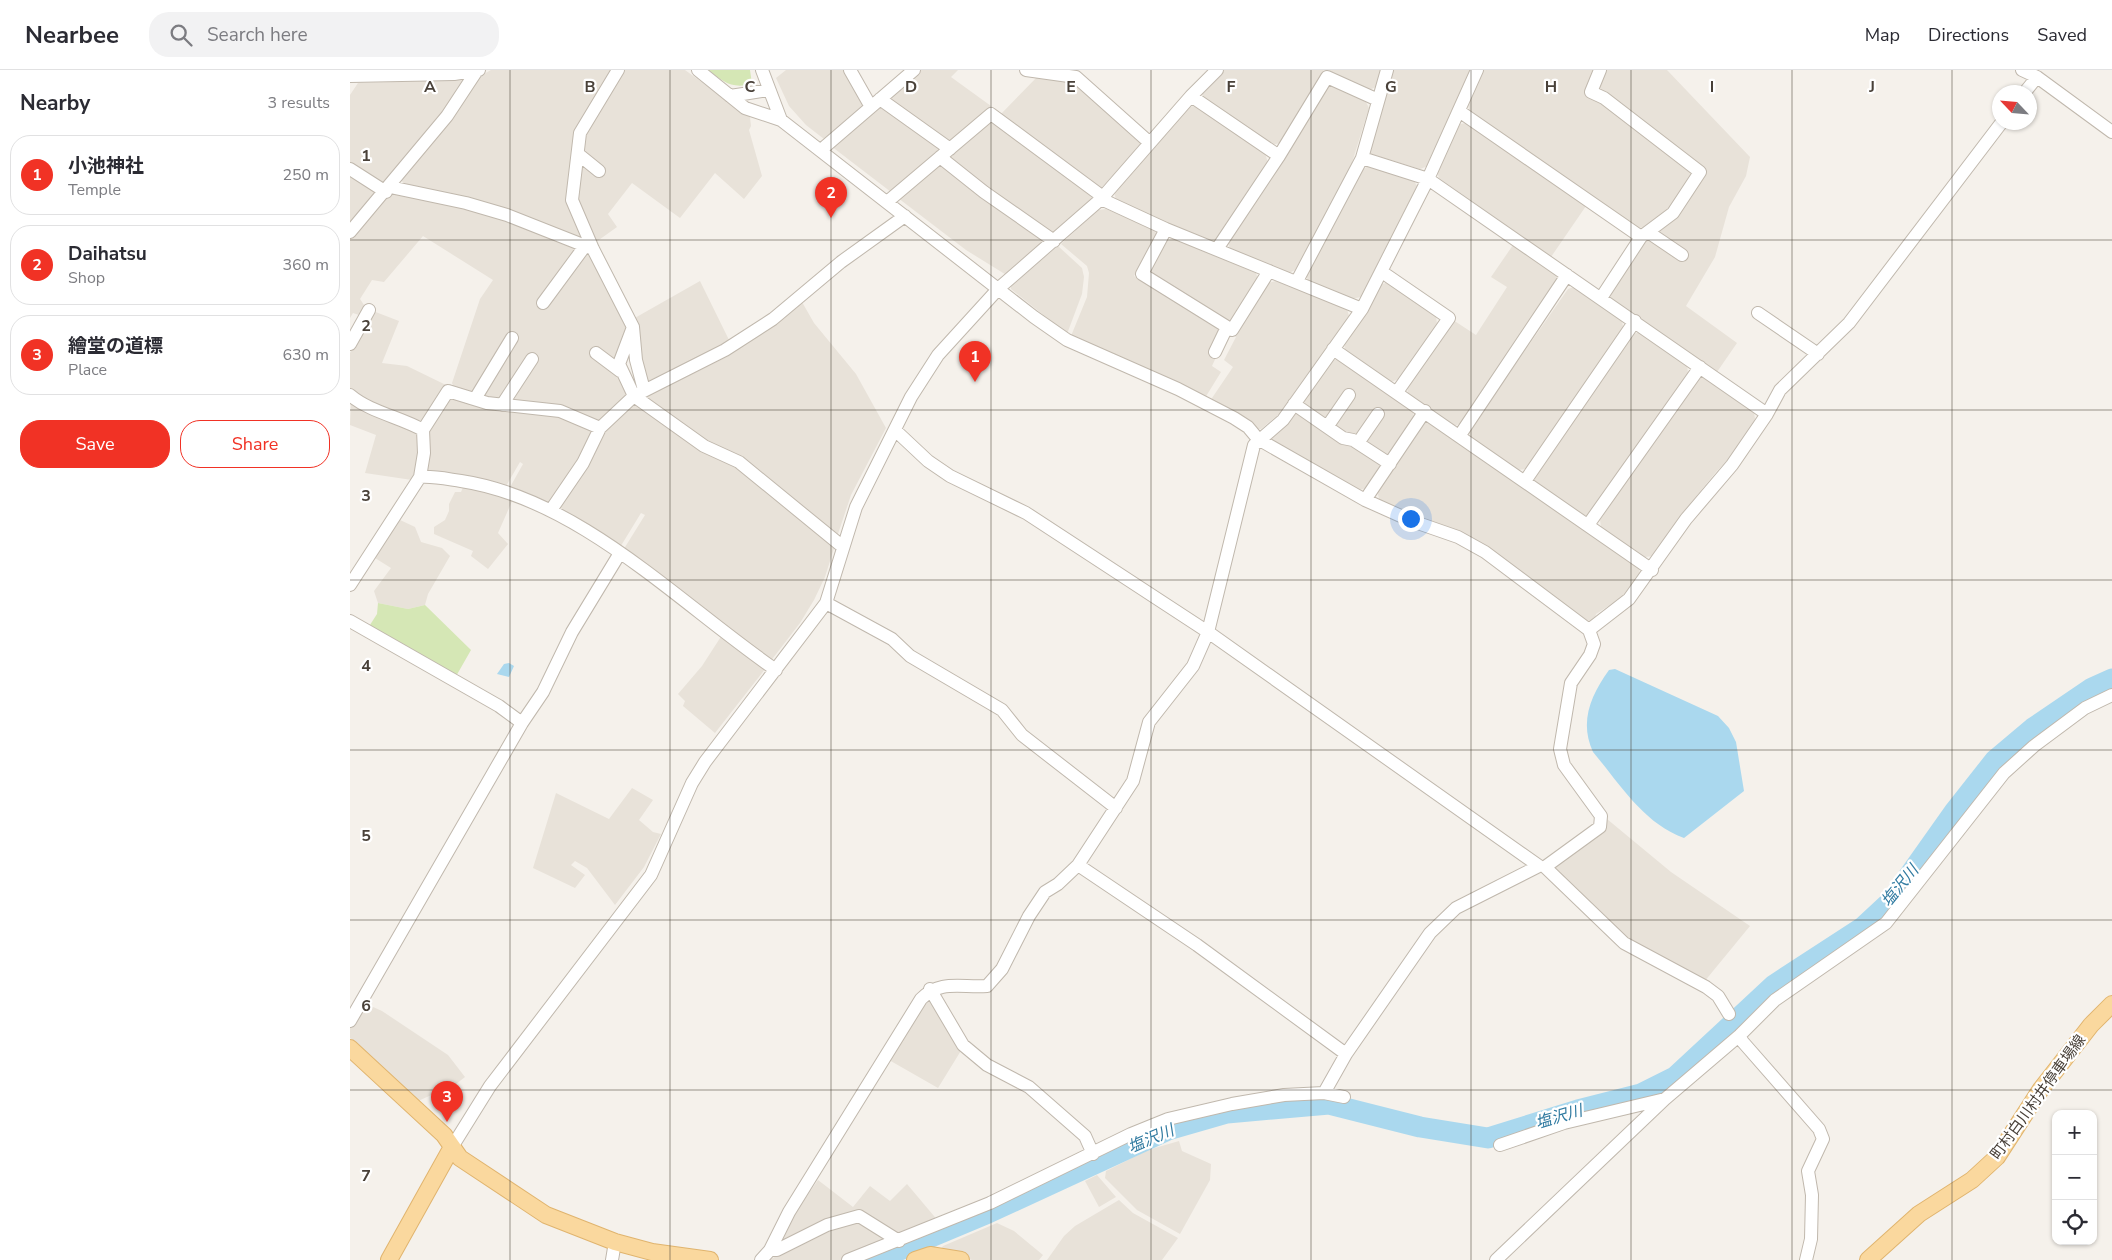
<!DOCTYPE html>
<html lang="en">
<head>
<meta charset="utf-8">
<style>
	body { margin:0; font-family:"Nunito Sans","Noto Sans JP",sans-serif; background:#f2f2f3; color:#2b2b33 }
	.controls { position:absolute; right:15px; bottom:15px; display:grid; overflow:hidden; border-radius:10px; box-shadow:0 1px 4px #0004 }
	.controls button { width:45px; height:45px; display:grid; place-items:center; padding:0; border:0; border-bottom:1px solid #e1e1e2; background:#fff; color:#2b2b33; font:25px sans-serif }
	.compass { position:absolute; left:1642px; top:15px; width:45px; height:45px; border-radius:50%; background:#fff; box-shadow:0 1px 4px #0004; rotate:296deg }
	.you { position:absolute; left:1060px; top:448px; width:18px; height:18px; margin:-12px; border:4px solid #fff; border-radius:50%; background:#1a73e8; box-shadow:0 0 0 8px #1a73e833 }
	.badge { display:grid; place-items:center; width:32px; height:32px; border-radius:50%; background:#f13225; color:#fff; font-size:16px; font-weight:700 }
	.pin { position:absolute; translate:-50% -41px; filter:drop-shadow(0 1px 2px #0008) }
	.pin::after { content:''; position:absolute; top:26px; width:18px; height:15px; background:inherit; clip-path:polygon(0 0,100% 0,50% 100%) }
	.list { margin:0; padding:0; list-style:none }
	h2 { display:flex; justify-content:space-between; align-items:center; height:65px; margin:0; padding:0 20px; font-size:21px }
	h2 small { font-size:16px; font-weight:400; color:#7c7c81 }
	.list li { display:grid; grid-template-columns:32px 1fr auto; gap:15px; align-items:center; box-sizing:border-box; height:80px; margin:0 10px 10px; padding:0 10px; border:1px solid #e1e1e2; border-radius:20px }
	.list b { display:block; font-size:19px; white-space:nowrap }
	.list p { margin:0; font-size:16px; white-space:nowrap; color:#7c7c81 }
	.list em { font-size:16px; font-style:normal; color:#7c7c81 }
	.actions { display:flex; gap:10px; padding:15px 20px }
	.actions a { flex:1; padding:11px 0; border:1px solid #f13225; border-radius:20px; text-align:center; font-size:18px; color:#f13225 }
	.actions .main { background:#f13225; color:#fff }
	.icon { flex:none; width:28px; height:28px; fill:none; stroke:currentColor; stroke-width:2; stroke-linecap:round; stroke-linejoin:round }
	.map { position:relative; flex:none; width:1762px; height:1190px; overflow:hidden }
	header { display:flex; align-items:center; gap:30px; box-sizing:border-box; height:70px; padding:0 25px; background:#fff; border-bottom:1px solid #e1e1e2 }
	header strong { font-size:24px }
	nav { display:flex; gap:28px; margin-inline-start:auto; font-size:18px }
	.search { width:350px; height:45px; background:#f2f2f3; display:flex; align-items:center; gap:12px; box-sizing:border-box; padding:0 18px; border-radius:20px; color:#7c7c81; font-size:19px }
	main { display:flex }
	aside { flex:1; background:#fff }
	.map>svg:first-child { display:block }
	.residential { fill:#e8e2d9 }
	.green { fill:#d5e7b5 }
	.water { fill:#aad8ee }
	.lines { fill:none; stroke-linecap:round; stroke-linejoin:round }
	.river { stroke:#aad8ee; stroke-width:21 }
	.minor-casing { stroke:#c0b8ad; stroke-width:14 }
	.major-casing { stroke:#e0b46e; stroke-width:18 }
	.minor { stroke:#fff; stroke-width:12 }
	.major { stroke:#fad89e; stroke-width:16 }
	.grid { fill:none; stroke:#494139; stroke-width:1; stroke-opacity:0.55 }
	.labels { text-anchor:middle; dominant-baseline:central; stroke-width:4.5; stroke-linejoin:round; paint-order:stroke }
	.street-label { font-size:15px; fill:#494139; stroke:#fff }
	.water-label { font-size:16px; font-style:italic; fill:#317ba1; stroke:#fff }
	.grid-label { font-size:16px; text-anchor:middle; font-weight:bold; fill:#494139; stroke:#fff; stroke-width:4.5; stroke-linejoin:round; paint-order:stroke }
</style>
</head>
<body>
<header>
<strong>Nearbee</strong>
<div class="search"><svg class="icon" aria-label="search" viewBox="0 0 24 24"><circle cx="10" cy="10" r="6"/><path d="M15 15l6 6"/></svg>Search here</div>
<nav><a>Map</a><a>Directions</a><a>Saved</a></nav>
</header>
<main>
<aside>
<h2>Nearby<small>3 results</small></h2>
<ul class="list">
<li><span class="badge">1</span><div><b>小池神社</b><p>Temple</p></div><em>250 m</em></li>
<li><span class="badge">2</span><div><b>Daihatsu</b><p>Shop</p></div><em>360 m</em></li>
<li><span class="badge">3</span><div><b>繪堂の道標</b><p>Place</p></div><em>630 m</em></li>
</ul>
<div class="actions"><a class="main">Save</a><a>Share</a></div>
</aside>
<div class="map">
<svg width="1762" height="1190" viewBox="0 0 1762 1190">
	<rect width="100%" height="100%" fill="#f5f1eb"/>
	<!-- residential -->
	<path class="residential" d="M 141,0 L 262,0 L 228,58 L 218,129 L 234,167 L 230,171 L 122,130 L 53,113 L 51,109 L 122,16 L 132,5 Z
		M 271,0 L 335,0 L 400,47 L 401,56 L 399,60 L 412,106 L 394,129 L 365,103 L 330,148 L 282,113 L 258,144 L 267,157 L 246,172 L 226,130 L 232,82 L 237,58 Z
		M 436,0 L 494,0 L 515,38 L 474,69 L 456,55 L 439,36 L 426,8 Z
		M 571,0 L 608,0 L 601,7 L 641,36 L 600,73 L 536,28 Z
		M 873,0 L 974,0 L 930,73 L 922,75 L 853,29 L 852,22 Z
		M 978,0 L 1031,0 L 1026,17 L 1019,20 Z
		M 1043,0 L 1122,0 L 1078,96 L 1070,99 L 1021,84 L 1018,79 Z
		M 1134,0 L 1245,0 L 1235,24 L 1251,31 L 1343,101 L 1322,138 L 1317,140 L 1299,157 L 1287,158 L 1120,43 L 1118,35 Z
		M 1255,0 L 1317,0 L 1400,87 L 1396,106 L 1379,137 L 1365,187 L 1336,236 L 1387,273 L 1367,302 L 1261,230 L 1260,223 L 1299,167 L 1306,162 L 1355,101 L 1248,22 Z
		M 688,6 L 716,10 L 725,15 L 793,74 L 749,120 L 651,44 Z
		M 114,10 L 93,44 L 37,113 L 29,113 L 0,94 L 0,25 L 8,13 Z
		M 984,15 L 1016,32 L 1019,38 L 1000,99 L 945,200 L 939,203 L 880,179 L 878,172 L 977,16 Z
		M 529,35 L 590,79 L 541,122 L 481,76 Z
		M 846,36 L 915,83 L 918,93 L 868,169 L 861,172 L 766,131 L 764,121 L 837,37 Z
		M 640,51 L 645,53 L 743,126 L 742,132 L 704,165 L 599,89 L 599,85 Z
		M 1116,53 L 1236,136 L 1201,187 L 1089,108 L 1087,102 L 1110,54 Z
		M 590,92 L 694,171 L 658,206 L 616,180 L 548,128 Z
		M 1018,96 L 1063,109 L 1067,116 L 1011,227 L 1001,229 L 958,211 L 956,204 L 1012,100 Z
		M 0,104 L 25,120 L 26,124 L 0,154 Z
		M 40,123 L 141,144 L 235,181 L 243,186 L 278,259 L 268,304 L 279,324 L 256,348 L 244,351 L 132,328 L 125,321 L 118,324 L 104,318 L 102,313 L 130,229 L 143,210 L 73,166 L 34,212 L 22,210 L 10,229 L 16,238 L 9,245 L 3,243 L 0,248 L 0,168 Z
		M 756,139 L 805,160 L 807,167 L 784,206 L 871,259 L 867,285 L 862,296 L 871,302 L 855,328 L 721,266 L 737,227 L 739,203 L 737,196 L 711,174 L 748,140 Z
		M 824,169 L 906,203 L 908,210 L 883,250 L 877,251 L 802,205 L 800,198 L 817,170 Z
		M 1163,175 L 1206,204 L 1208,212 L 1113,352 L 1105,356 L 1058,324 L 1057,316 L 1103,250 L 1126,265 L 1157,217 L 1141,207 Z
		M 708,176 L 732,198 L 734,207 L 732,224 L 717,264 L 661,219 L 661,216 Z
		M 350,211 L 380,272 L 297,314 L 283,249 Z
		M 926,211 L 997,239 L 999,246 L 929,344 L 911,359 L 905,359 L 860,331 L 883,297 L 874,290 L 886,267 L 885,266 L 918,213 Z
		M 1038,212 L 1086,246 L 1087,254 L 1049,309 L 1041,312 L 995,279 L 994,273 L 1030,215 Z
		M 1224,217 L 1272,250 L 1273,257 L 1177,399 L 1168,400 L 1120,367 L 1119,361 L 1218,219 Z
		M 452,232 L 464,253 L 506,304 L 536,358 L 501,425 L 487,467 L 290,326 Z
		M 23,241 L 49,251 L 32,293 L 57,296 L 96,315 L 74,350 L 67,350 L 11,330 L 0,321 L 0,283 Z
		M 1290,262 L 1337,295 L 1338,303 L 1240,444 L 1234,446 L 1185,412 L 1184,405 L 1283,264 Z
		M 989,289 L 1063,340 L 1064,348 L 1037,388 L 950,334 L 982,290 Z
		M 1353,307 L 1404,342 L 1405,349 L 1386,381 L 1366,402 L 1335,440 L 1303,486 L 1295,487 L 1251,457 L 1250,450 L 1347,310 Z
		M 106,328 L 205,344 L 243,360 L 243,364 L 201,433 L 194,435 L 159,419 L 173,394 L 170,392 L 155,418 L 79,402 L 75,398 L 79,358 L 97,330 Z
		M 285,330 L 387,394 L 485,475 L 475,507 L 464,530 L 450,553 L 420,592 L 272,482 L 295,445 L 291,443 L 269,479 L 209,437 L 254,361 Z
		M 1,331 L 69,364 L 68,398 L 62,410 L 15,403 L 26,365 L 0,355 Z
		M 946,340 L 1001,372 L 1032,394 L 1016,418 L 1010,420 L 922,372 L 921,363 Z
		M 1075,353 L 1081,353 L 1289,497 L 1290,505 L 1271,528 L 1246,544 L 1244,552 L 1236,550 L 1132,474 L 1106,460 L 1055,443 L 1030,432 L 1027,421 Z
		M 114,415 L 163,429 L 148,463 L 158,474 L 138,499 L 121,486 L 123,481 L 84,464 L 84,457 L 95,450 L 99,441 L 99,434 L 105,422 L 111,422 Z
		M 48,449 L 65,457 L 71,472 L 92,478 L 100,486 L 78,524 L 75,535 L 58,539 L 28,533 L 24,521 L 41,498 L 25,488 Z
		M 372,565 L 416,598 L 365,663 L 333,636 L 335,631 L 328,624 L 352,596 Z
		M 282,718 L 303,730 L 289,750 L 303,762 L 311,764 L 294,797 L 265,835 L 237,798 L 225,791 L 221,795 L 235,805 L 225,818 L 183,798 L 206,723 L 259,749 Z
		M 1257,749 L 1321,802 L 1400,856 L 1354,912 L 1281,873 L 1202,797 L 1255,757 Z
		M 575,929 L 579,929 L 612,979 L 588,1018 L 539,990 Z
		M 14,933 L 32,941 L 98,985 L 115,1007 L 106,1014 L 68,1031 L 0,968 L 0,958 Z
		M 829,1071 L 832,1081 L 861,1094 L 860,1110 L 830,1164 L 787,1140 L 755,1108 L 756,1101 L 798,1080 Z
		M 747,1105 L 766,1127 L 749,1137 L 735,1111 Z
		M 468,1110 L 503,1137 L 520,1116 L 540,1131 L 557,1114 L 589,1152 L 551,1167 L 510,1144 L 429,1173 L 441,1149 Z
		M 769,1130 L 783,1143 L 828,1168 L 812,1190 L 697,1190 L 714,1166 L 725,1156 Z
		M 507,1149 L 543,1171 L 492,1190 L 419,1190 L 481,1157 Z
		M 647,1153 L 664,1161 L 693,1185 L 689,1190 L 622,1190 L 590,1180 L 593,1176 Z"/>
	<!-- green -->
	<path class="green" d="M 358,0 L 400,0 L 402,14 C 381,19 374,12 358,0 Z
		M 28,533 L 58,539 L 75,535 L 121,580 L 105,608 L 18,558 L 27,544 Z"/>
	<!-- water -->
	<path class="water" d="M 159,593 L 164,596 L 159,607 L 147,604 L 154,594 Z
		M 1265,599 L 1368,646 L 1379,658 L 1386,672 L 1394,721 L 1334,768 C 1293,753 1270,714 1243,682 C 1229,652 1241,625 1259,600 Z"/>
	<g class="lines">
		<!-- river -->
		<path class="river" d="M 526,1190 L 638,1143 L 818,1060 L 877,1043 L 979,1034 L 1070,1057 L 1138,1068 L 1228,1040 L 1291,1024 L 1325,1007 L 1424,915 L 1513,857 L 1541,831 L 1604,742 L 1645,690 L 1683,658 L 1742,618 L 1762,609"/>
		<!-- minor casing -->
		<g class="minor-casing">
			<path id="minor" d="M 268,0 L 230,63 L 222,130 L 243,179 L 283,257 L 269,294 L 284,326 L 354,376 L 389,392 L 493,477
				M 348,0 L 395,38 L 431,50 L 684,247 L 717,270 L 828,319 L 884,348 L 898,357 L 908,369 L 1015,430 L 1062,451 L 1108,467 L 1135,482 L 1239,560 L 1244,574 L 1240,585 L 1221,613 L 1210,679 L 1214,695 L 1251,746 L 1250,757 L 1195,797 L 1274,873 L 1356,917 L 1368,926 L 1379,944
				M 412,0 L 431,50
				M 500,0 L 521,37
				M 676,0 L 726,7 L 800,73
				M 1250,0 L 1241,22 L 1254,28 L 1350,102 L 1323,143 L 1291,167
				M 1672,0 L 1687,7 L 1762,62
				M 0,6 L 104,4 L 129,0
				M 1675,22 L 1687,7
				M 380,26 L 419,20
				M 841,26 L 929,86
				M 530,29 L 600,79
				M 1109,41 L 1291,167 L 1251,228
				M 471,80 L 564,0
				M 228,84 L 249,101
				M 590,87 L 634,122 L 704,171
				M 1012,88 L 1078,109 L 1417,344
				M 0,99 L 36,122
				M 40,117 L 116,133 L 157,145 L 243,179
				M 751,129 L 816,159 L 1012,239
				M 537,132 L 641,44 L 753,127
				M 816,159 L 792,204 L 882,260 L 919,201
				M 0,162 L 97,46 L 126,2
				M 1298,162 L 1332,185
				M 867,179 L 929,86 L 977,7 L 1028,30
				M 1032,202 L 1099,248 L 1047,322
				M 947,211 L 1012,88 L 1037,0
				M 193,233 L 235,176
				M 1408,243 L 1468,284
				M 283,257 L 286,290 L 294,320
				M 0,274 L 19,240
				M 983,279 L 1302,500
				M 865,282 L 877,257
				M 246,283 L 270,301
				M 0,325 C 20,342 50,347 73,360
				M 125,329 L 162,268
				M 944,334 L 993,368 L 1003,370 L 1040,394
				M 152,335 L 182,289
				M 977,357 L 999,325
				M 546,361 L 578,391 L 600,406 L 676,443 L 858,562 L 1189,796 L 1106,838 L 1080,863 L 996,984 L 847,875 L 728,795
				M 1110,365 L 1217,205
				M 1008,373 L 1028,344
				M 70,407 C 84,406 97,409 111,411 C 230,429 330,534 426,600
				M 1175,411 L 1285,251
				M 1015,430 L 1075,341
				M 201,440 L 233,393 L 250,358 L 284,326 L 375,280 L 423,249 L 491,192 L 555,146
				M 1238,455 L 1350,297
				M 0,515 L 70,407 L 74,383 L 73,360 L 98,321 L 137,333 L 210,341 L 250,358
				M 476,533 L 542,569 L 560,586 L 652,640 L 672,665 L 766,738
				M 0,551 L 149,636 L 172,653
				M 1239,560 L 1279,529 L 1336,449 L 1382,395 L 1417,344 L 1430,320 L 1499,253 L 1652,52
				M 580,919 L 613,975 L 637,995 L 679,1017 L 735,1066 L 743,1084
				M 0,951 L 172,653 L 193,622 L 222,562 L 270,483
				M 1390,965 L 1392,971 L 1469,1059 L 1473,1069 L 1458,1101 L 1462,1125 L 1461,1169 L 1456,1190
				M 974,1023 L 996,984
				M 1150,1075 L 1214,1053 L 1315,1029 L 1390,965 L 1425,930 L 1536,853 L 1654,703 L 1684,676 L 1735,638 L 1762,625
				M 102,1077 L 140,1016 L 301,805 L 342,713 L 355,692 L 476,533 L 506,437 L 561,327 L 588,285 L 649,218 L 751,129 L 841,26 L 867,0
				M 420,1180 L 427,1180 L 477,1155 L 509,1146 L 549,1171
				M 262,1190 L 265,1172
				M 411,1190 L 420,1180 L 439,1142 L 571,929 C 590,909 612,918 637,916 L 652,899 L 679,846 L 695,822 L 708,814 L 728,795 L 783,711 L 799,652 L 843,596 L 858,562 L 904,375 L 933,350 L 1012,239 L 1078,109 L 1127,0
				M 498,1190 L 640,1133 L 781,1064 L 818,1049 L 882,1034 L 934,1025 L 974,1023 L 994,1027
				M 1146,1190 L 1315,1029"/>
		</g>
		<!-- major casing -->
		<g class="major-casing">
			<path id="major" d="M 0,978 L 94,1065 L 110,1088 L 196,1145 L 265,1172 L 302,1182 L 360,1190
				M 39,1190 L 102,1077
				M 565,1190 L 580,1185 L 611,1190
				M 1518,1190 L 1569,1144 L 1622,1110 L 1647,1087 L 1691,1019 L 1741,955 L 1762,934"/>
		</g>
		<!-- minor -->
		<use href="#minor" class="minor"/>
		<!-- major -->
		<use href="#major" class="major"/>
	</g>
	<!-- grid -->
	<path class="grid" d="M 160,0 L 160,1190M 320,0 L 320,1190M 481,0 L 481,1190M 641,0 L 641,1190M 801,0 L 801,1190M 961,0 L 961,1190M 1121,0 L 1121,1190M 1281,0 L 1281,1190M 1442,0 L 1442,1190M 1602,0 L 1602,1190M 0,170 L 1762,170M 0,340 L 1762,340M 0,510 L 1762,510M 0,680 L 1762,680M 0,850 L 1762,850M 0,1020 L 1762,1020"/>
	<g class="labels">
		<!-- street labels -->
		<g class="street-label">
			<text transform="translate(1688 1027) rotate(-54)">町村白川村井停車場線</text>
		</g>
		<!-- water labels -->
		<g class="water-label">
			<text transform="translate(1550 816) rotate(-51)">塩沢川</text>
			<text transform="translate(1209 1047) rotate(-16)">塩沢川</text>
			<text transform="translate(801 1069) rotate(-23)">塩沢川</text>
		</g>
	</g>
	<g class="grid-label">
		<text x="80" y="22">A</text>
		<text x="240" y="22">B</text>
		<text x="400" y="22">C</text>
		<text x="561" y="22">D</text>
		<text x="721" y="22">E</text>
		<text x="881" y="22">F</text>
		<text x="1041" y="22">G</text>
		<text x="1201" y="22">H</text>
		<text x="1362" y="22">I</text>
		<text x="1522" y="22">J</text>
		<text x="16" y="91">1</text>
		<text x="16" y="261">2</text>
		<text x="16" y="431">3</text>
		<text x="16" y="601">4</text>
		<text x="16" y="771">5</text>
		<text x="16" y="941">6</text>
		<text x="16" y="1111">7</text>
	</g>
</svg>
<div class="controls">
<button>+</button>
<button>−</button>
<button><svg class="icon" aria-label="locate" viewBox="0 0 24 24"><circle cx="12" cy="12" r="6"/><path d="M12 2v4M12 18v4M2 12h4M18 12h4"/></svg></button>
</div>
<svg class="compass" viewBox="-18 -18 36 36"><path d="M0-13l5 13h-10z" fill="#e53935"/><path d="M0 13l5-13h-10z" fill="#7c7c81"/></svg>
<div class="you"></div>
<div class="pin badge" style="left:625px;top:312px">1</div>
<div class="pin badge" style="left:481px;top:148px">2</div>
<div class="pin badge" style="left:97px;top:1052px">3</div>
</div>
</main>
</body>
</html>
